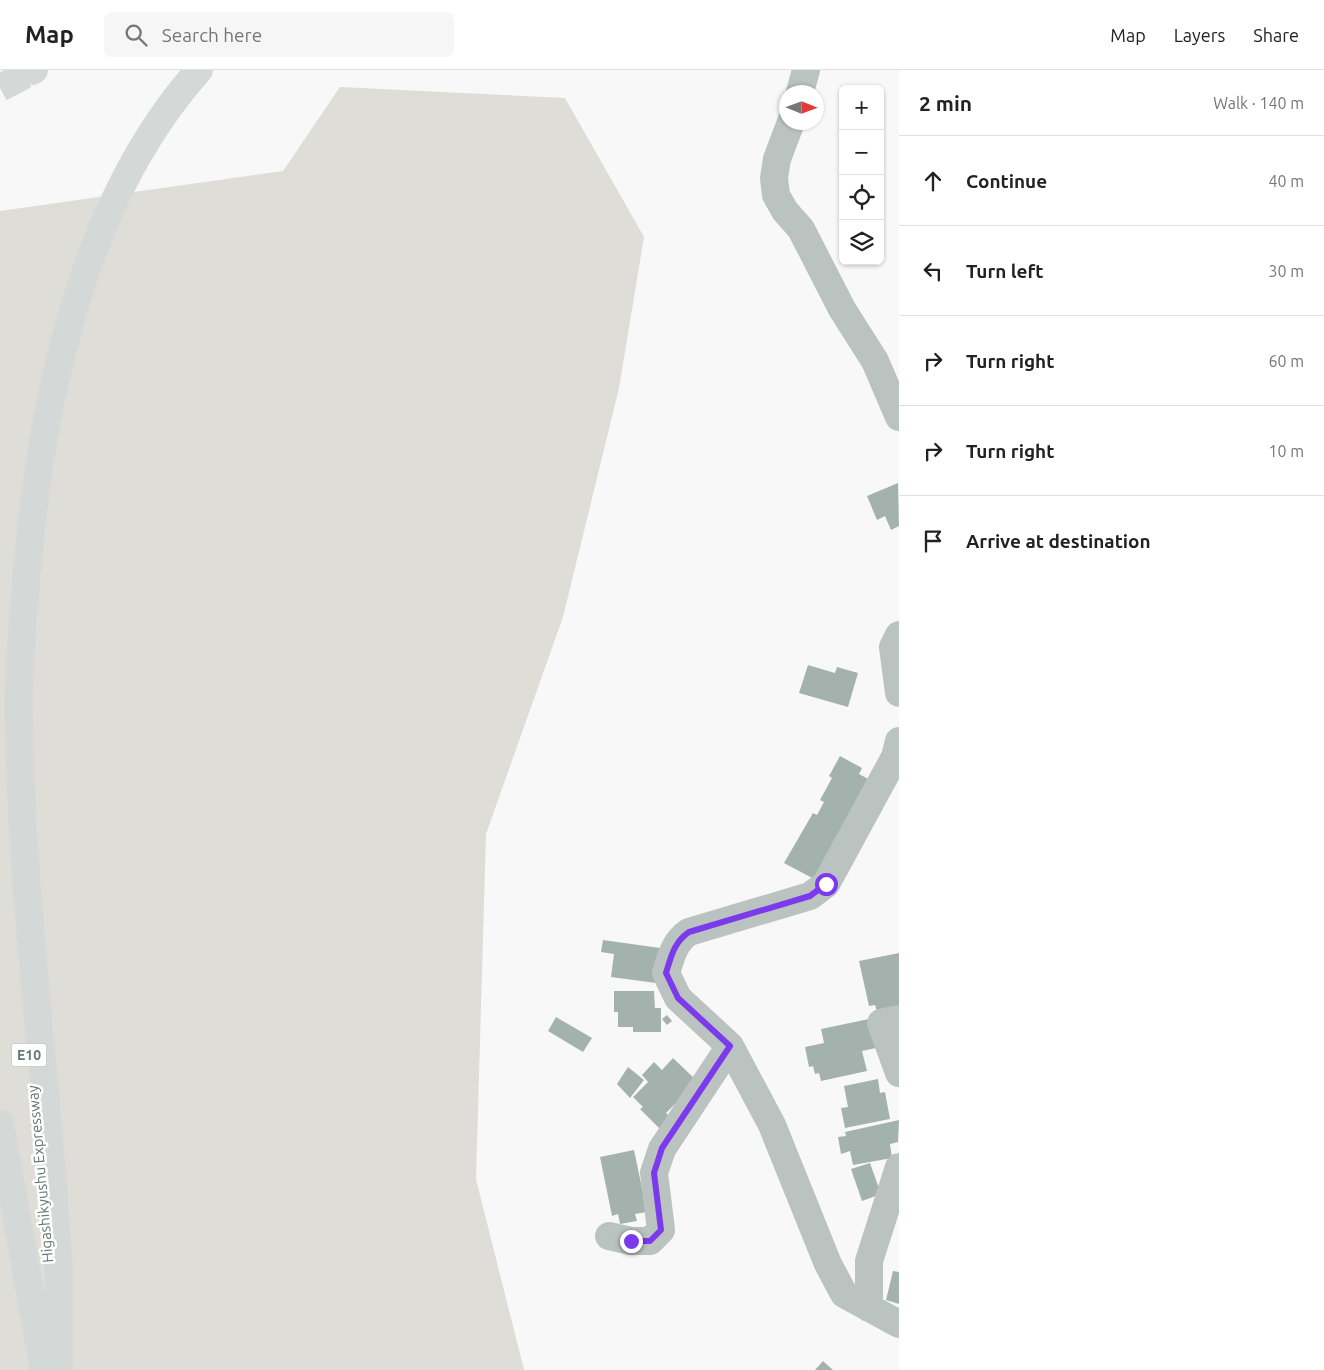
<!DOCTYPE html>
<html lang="en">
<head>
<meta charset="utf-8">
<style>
	body { margin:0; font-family:Ubuntu,sans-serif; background:#f6f6f6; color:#222 }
	.controls { position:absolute; right:15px; top:15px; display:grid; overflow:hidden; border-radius:8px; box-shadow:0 1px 4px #0004 }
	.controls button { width:45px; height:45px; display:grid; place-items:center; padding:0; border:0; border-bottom:1px solid #e0e0e0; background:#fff; color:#222; font:25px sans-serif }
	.compass { position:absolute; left:779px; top:15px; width:45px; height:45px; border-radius:50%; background:#fff; box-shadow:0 1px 4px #0004; rotate:91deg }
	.stop { position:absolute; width:15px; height:15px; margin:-11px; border:4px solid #7c3aed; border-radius:50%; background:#fff }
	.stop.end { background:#7c3aed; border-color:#fff; box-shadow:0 1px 5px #0008 }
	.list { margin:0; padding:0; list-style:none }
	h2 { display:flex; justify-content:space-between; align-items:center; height:65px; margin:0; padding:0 20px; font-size:21px }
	h2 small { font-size:16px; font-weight:400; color:#767676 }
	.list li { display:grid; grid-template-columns:32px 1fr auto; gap:15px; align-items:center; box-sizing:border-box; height:90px; padding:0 20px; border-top:1px solid #e0e0e0 }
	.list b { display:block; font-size:19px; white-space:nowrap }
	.list em { font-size:16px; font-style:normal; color:#767676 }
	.icon { flex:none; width:28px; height:28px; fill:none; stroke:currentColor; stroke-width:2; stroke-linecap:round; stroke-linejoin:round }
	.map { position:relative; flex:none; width:899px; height:1300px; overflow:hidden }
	header { display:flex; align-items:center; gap:30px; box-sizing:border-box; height:70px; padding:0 25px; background:#fff; border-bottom:1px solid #e0e0e0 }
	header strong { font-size:24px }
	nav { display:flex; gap:28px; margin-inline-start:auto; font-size:18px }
	.search { width:350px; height:45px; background:#f6f6f6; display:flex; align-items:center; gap:12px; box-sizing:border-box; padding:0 18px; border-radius:8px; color:#767676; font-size:19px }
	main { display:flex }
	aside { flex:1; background:#fff }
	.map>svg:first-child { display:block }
	.green { fill:#deddd7 }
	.building { fill:#a4b2ad }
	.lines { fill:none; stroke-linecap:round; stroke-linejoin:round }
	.highway-tunnel { stroke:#d4d8d6; stroke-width:28; stroke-dasharray:28 14; stroke-linecap:butt }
	.minor { stroke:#bbc3c0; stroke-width:28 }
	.highway { stroke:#d4d9d8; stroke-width:28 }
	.route { stroke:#7c3aed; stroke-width:6 }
	.labels { text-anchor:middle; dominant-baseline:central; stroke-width:5; stroke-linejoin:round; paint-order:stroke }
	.shield { fill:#fff; stroke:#92a19c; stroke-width:1 }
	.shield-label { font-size:14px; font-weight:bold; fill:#637971 }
	.street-label { font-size:15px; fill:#637971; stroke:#fff }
</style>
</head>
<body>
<header>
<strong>Map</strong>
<div class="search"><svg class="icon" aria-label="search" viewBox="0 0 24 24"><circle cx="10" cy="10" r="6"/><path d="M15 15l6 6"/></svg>Search here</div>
<nav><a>Map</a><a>Layers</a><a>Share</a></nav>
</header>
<main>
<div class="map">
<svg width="899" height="1300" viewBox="0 0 899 1300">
	<rect width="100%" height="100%" fill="#f9f8f8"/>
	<!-- green -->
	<path class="green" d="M 340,17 L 565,28 L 644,167 L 619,318 L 563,547 L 486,764 L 476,1109 L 524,1300 L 0,1300 L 0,141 L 283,101 Z"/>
	<!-- building -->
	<path class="building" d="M 898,413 L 899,456 L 891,460 L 885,446 L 877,450 L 867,426 Z
		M 808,595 L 835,603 L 837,597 L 858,603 L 848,637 L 799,623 Z
		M 840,686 L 862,698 L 859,704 L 874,712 L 816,810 L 784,793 L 813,743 L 817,745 L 824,732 L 820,730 L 832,708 L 829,706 Z
		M 603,870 L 660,878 L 656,913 L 611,907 L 614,884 L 601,882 Z
		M 899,883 L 899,937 L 877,941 L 875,935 L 869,936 L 859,891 Z
		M 614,921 L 654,921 L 655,938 L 661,938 L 661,962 L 633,962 L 633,957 L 618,957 L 618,942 L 614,942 Z
		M 667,945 L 672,951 L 667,955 L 662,949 Z
		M 556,947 L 592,968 L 583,982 L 548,961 Z
		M 869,949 L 876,978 L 862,981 L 867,1001 L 821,1011 L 819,1003 L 815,1004 L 813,996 L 809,997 L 805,977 L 824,973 L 821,959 Z
		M 673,988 L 696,1010 L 678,1037 L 675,1034 L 666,1043 L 671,1048 L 660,1059 L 640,1039 L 643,1037 L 633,1027 L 648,1012 L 642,1005 L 654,992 L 662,1000 Z
		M 628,997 L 644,1010 L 630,1028 L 617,1014 Z
		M 878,1009 L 880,1023 L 885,1022 L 890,1049 L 845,1058 L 841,1038 L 848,1037 L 844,1016 Z
		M 899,1050 L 898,1072 L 890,1074 L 892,1088 L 853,1095 L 850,1081 L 841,1084 L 838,1067 L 846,1066 L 845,1062 Z
		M 634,1080 L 647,1142 L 635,1144 L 637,1151 L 620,1154 L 618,1144 L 612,1146 L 600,1087 Z
		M 870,1093 L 881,1124 L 862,1131 L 851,1099 Z
		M 893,1201 L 899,1202 L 899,1234 L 886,1230 Z
		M 823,1291 L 833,1300 L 815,1300 Z"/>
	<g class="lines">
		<!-- highway-tunnel -->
		<path class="highway-tunnel" d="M 0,18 L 32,1"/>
		<!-- minor -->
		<path class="minor" d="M 800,22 L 806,0
			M 791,52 L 777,89 L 774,108 L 776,125 L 785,141 L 801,159 L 842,239 L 875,291 L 899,347
			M 899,565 L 893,577 L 899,623
			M 899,671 L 895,687 L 826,814 L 810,826 L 689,862 C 674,872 671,887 666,903 L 678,928 L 730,976 L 772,1055 L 828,1194 L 844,1224 L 899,1254
			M 899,949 L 881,953 L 899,1003
			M 609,1166 L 631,1171 L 650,1171 L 661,1160 L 654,1103 L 662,1079 L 730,976
			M 869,1238 L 869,1191 L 899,1097"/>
		<!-- highway -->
		<path class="highway" d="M 32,1 L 34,0
			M 0,1054 L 44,1300
			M 59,1300 C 58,1262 60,1223 58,1186 C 47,1006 21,828 19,648 C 18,599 23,550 27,501 C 34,426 43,354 62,282 C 88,179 128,80 199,0"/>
	</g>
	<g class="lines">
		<!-- route -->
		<path class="route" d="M 631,1171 L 650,1171 L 661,1160 L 654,1103 L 662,1078 L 730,976 L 678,928 L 666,903 C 671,887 674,872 689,862 L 810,826 L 826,814"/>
	</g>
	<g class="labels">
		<!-- shield labels -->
		<rect class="shield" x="11.5" y="973.5" width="35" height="23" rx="4"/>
		<g class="shield-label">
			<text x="29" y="985">E10</text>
		</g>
		<!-- street labels -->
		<g class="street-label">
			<text transform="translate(40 1104) rotate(-95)">Higashikyushu Expressway</text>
		</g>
	</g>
</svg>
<div class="controls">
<button>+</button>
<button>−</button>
<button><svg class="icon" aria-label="locate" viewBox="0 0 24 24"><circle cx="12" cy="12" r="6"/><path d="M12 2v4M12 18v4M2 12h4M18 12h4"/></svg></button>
<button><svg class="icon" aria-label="layers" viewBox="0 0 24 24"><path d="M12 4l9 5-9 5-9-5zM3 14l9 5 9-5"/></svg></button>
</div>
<svg class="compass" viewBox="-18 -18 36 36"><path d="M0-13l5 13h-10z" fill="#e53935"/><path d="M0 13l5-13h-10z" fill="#767676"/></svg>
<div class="stop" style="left:826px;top:814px"></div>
<div class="stop end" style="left:631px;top:1171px"></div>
</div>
<aside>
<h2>2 min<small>Walk · 140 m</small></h2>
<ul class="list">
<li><svg class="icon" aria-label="ahead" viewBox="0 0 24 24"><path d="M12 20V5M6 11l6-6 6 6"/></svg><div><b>Continue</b></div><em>40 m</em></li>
<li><svg class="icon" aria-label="left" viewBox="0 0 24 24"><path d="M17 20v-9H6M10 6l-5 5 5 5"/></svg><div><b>Turn left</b></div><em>30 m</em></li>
<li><svg class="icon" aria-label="right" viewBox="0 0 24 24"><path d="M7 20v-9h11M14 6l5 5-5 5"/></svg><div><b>Turn right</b></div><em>60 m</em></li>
<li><svg class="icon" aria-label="right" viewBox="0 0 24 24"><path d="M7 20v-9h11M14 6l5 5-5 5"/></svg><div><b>Turn right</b></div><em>10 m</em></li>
<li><svg class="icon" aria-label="arrive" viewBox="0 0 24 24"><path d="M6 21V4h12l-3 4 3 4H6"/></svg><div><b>Arrive at destination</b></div></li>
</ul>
</aside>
</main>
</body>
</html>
